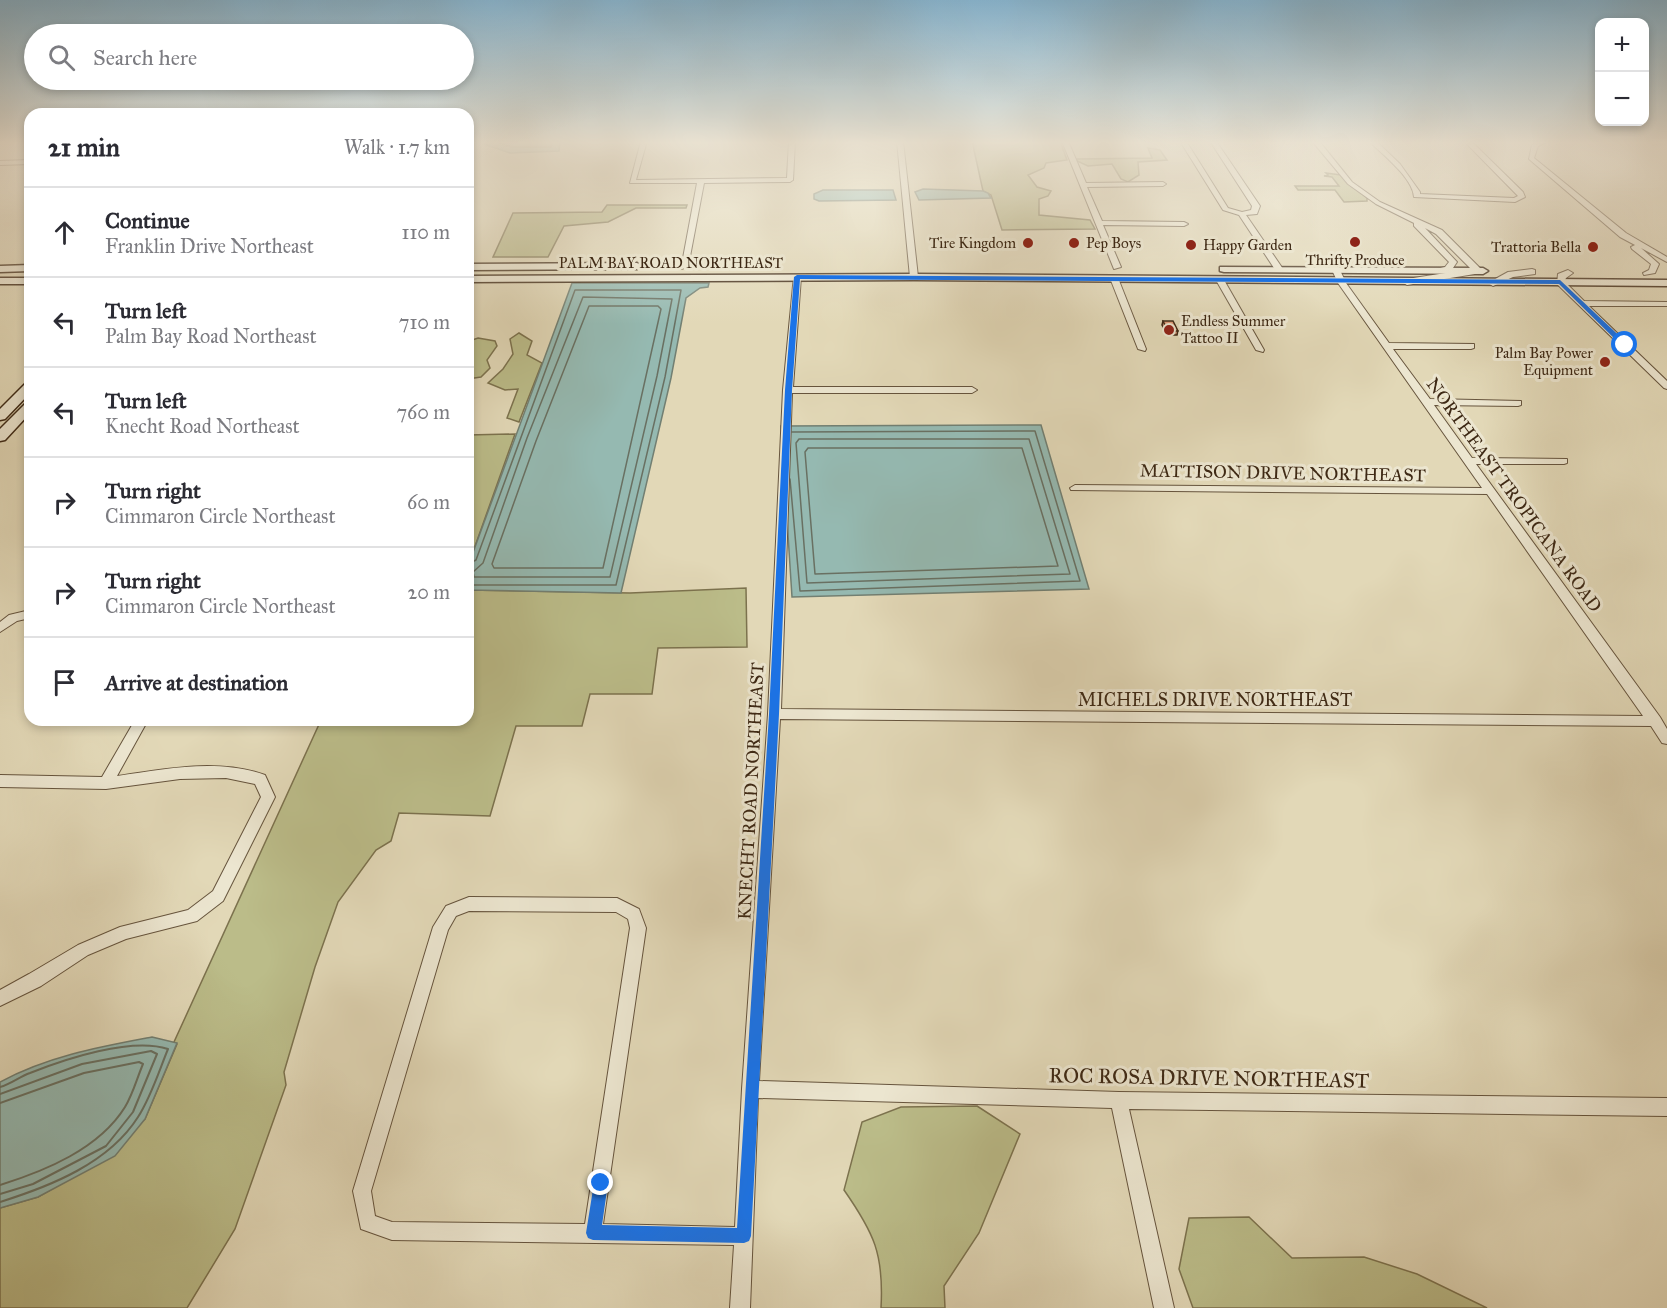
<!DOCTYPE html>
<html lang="en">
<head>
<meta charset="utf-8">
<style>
	body { margin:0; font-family:"IM FELL Great Primer",serif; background:#f2f2f3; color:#2b2b33 }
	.controls { position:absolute; right:18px; top:18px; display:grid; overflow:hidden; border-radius:12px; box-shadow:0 3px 9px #0003 }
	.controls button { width:54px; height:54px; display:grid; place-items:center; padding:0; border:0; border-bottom:2px solid #e1e1e2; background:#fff; color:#2b2b33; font:30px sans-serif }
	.stop { position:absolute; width:18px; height:18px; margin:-14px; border:4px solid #1a73e8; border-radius:50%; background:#fff }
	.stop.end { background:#1a73e8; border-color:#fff; box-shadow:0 2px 6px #0008 }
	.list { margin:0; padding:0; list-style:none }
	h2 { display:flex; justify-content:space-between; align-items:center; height:78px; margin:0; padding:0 24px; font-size:26px }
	h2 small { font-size:20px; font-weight:400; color:#7c7c81 }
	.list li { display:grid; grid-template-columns:39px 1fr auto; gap:18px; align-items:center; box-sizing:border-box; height:90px; padding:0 24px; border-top:2px solid #e1e1e2 }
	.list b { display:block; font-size:22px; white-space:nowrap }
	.list p { margin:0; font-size:20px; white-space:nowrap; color:#7c7c81 }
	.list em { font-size:20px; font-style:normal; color:#7c7c81 }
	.icon { flex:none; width:33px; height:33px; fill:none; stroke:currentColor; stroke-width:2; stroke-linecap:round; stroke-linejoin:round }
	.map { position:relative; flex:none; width:1667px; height:1308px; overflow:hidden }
	.search { position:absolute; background:#fff; box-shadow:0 3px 9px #0003; left:24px; top:24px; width:450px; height:66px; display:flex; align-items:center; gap:15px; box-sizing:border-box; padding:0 21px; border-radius:33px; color:#7c7c81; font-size:22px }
	.panel { position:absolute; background:#fff; box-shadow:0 3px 9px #0003; left:24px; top:108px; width:450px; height:618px; border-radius:18px }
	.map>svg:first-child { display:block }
	.green { fill:#bbbc89; stroke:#7c724e; stroke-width:1.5 }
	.water { fill:#95b9b1; stroke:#727f72; stroke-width:1.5 }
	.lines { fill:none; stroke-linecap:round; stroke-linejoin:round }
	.shore-far1 { stroke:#697062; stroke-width:1.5 }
	.shore { stroke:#697062; stroke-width:2 }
	.minor-casing { stroke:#66543d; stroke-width:2 }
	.tertiary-casing { stroke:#66543d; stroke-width:2 }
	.secondary-casing { stroke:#3d2814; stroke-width:3 }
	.minor { fill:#ece6d0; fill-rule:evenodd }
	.tertiary { fill:#ece6d0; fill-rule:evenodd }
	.secondary { fill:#ece6d0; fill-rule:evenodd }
	.wall { fill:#c18668; stroke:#3d2814; stroke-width:1.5 }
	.building { fill:#e09c79; stroke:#3d2814; stroke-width:1.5 }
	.route { fill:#1a73e8 }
	.poi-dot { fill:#8f2418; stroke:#ece6d0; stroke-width:2 }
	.labels { text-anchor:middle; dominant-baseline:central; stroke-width:6; stroke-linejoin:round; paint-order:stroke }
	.far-poi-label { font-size:15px; fill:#3d2814; stroke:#ece6d0; text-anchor:end }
	.far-street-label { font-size:15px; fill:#3d2814; stroke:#ece6d0 }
	.street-label { font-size:18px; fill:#3d2814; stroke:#ece6d0 }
	.near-street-label { font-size:21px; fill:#3d2814; stroke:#ece6d0 }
</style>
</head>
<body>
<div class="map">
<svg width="1667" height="1308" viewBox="0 0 1667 1308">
	<rect width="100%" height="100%" fill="#e2d8b7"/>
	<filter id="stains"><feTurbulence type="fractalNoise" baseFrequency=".00333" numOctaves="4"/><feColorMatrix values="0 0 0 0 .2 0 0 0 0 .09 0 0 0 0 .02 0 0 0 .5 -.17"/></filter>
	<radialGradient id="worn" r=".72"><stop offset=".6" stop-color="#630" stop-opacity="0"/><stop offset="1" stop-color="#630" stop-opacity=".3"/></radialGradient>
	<!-- green -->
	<path class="green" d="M 972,141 L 1060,141 L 1067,160 L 1046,163 L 1044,168 L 1028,175 L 1037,187 L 1051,191 L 1048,196 L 1039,199 L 1039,215 L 1090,220 L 1095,229 L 1002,230 L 991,195 L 983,191 Z
		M 1148,148 L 1160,150 L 1167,160 L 1138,162 L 1139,175 L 1128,182 L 1121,179 L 1112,164 L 1088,166 L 1077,161 L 1076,159 L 1152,158 Z
		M 1326,173 L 1341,175 L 1367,198 L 1367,201 L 1344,202 L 1335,190 L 1298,190 L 1295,186 L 1339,186 L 1332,177 L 1324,176 L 1328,175 Z
		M 607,205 L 687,205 L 686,208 L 636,208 L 608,222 L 564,226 L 548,257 L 493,257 L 513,213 L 602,212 Z
		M 519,333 L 532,341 L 527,355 L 542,363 L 519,422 L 507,418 L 518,389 L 505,390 L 488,383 L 503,369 L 513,354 L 510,339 Z
		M 478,338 L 495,341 L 497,346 L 487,360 L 490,368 L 481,377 L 468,379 L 468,350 L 472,340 Z
		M 515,434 L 468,566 L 468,435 Z
		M 746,588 L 747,647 L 658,648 L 652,694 L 590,694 L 582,726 L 516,726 L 490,816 L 399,813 L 391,841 L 376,850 L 338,902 L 315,967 L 284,1072 L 286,1085 L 235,1229 L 187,1308 L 0,1308 L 0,1208 L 38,1197 L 75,1176 L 145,1119 L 177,1044 L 174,1042 L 321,720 L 468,720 L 468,590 L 630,593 Z
		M 977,1106 L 1020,1134 L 979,1233 L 944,1286 L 945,1308 L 881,1308 C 884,1254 874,1233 844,1190 L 862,1122 L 901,1107 Z
		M 1249,1217 L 1292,1258 L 1364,1257 L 1417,1274 L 1487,1308 L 1193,1308 L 1179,1269 L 1189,1218 Z"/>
	<!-- water -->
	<path class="water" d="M 485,141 L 560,141 L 559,151 L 510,153 L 484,144 Z
		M 923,189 L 983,191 L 988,193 L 991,198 L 919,200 L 915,192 Z
		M 823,190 L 893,190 L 896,200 L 819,201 L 814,199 L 814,194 Z
		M 572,283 L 709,283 L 708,287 L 700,288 L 686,298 L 671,378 L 621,593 L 468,590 L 468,566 Z
		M 1041,425 L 1089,589 L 792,597 L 781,426 Z
		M 152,1037 L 177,1043 L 145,1119 L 115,1156 L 38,1197 L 0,1208 L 0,1082 C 48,1056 99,1047 152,1037 Z"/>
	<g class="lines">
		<!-- shore-far1 -->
		<path class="shore-far1" d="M 495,141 L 511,147 L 551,147 L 553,141
			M 583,297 L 672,299 L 657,376 L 610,577 L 474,577 L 473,572 L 483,563 L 527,438 Z
			M 589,306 L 658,306 L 661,309 L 603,568 L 494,568 L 492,564 L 536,441 Z
			M 799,439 L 1029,439 L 1070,574 L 807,583 L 796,443 Z
			M 808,448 L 1022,448 L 1058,566 L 815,574 L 805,452 Z
			M 790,479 L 800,591 L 1080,581 L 1035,431 L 792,432
			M 468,564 L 476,560 L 575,290 L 681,290 L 665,377 L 616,585 L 468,585"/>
		<!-- shore -->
		<path class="shore" d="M 0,1087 C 11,1084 19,1077 30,1073 C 65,1059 131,1037 168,1049 C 159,1071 151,1097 138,1117 C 109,1163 51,1186 0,1202
			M 0,1094 L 82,1064 L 151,1051 L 157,1054 L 133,1112 L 106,1146 L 33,1184 L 0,1194
			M 0,1103 L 84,1073 L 139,1062 L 143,1064 C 137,1078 133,1094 125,1107 C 99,1149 45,1171 0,1185"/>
		<!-- minor casing -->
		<g class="minor-casing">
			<path id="minor" d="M 641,141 L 647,141 L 636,180 L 787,178 L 789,141 L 795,141 L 793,180 L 790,182 L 704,183 L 688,267 L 681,269 L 697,183 L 630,183 Z
				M 897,141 L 903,141 L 918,277 L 914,279 L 910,277 Z
				M 1062,141 L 1068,141 L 1086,183 L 1163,182 L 1166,184 L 1163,186 L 1087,187 L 1102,221 L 1184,222 L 1188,224 L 1184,226 L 1103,225 L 1121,267 L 1114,269 Z
				M 1180,141 L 1186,141 L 1228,208 L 1242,212 L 1251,210 L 1252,206 L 1210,141 L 1216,141 L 1260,206 L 1257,214 L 1246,215 L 1283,269 L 1282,271 L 1276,271 L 1239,215 L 1223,210 Z
				M 1312,141 L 1319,141 L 1352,182 L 1380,202 L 1442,230 L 1481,269 L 1481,273 L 1475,273 L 1436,234 L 1425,228 L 1457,262 L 1451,271 L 1436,273 L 1436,269 L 1445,267 L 1449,262 L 1414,226 L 1414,223 L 1376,204 L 1348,184 Z
				M 1369,141 L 1376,141 L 1400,164 L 1420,192 L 1420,194 L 1514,198 L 1518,196 L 1464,141 L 1471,141 L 1523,192 L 1525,197 L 1515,202 L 1414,197 C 1413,178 1383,155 1369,141 Z
				M 1539,141 L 1549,141 L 1538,146 L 1534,158 L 1626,233 L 1667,257 L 1667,262 L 1641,248 L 1659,264 L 1655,273 L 1644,275 L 1643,273 L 1649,270 L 1651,264 L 1632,249 L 1631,247 L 1635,245 L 1620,237 L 1529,159 L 1532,145 Z
				M 30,160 L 30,164 L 0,165 L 0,161 Z
				M 1333,268 L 1339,268 L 1346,283 L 1389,343 L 1474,344 L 1474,348 L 1471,349 L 1393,349 L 1430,399 L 1521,401 L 1521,405 L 1518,406 L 1434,405 L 1472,458 L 1567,459 L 1567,463 L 1564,464 L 1476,464 L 1660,717 L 1667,729 L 1667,744 L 1662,743 L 1651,726 L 780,719 L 759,1081 L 1119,1092 L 1667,1098 L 1667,1116 L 1129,1109 L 1174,1308 L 1154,1308 L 1112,1108 L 758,1098 L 750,1308 L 730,1308 L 734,1245 L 392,1240 L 361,1229 L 353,1191 L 433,927 L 446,906 L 469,897 L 617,898 L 639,909 L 646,928 L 603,1224 L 735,1227 L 742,1089 L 768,714 L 783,390 L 794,275 L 801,277 L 793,387 L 972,387 L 977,390 L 972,393 L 792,393 L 781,709 L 1643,716 L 1487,494 L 1071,490 L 1070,488 L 1075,485 L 1482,488 L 1338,283 L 1332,270 ZM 469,911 L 616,912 L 628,919 L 630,928 L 585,1224 L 392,1222 L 375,1216 L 371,1191 L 448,930 L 456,916 Z
				M 1111,276 L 1118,278 L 1146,349 L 1145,351 L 1138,349 L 1110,278 Z
				M 1217,278 L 1224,280 L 1264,350 L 1263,352 L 1256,350 L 1216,280 Z
				M 1557,280 L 1563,280 L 1584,301 L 1667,302 L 1667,306 L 1589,306 L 1667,381 L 1667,389 L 1664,388 L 1557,284 Z
				M 30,610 L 30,618 L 17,621 L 0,632 L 0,622 L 9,615 Z
				M 135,720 L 148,720 L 117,776 C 165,769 218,758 265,775 L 275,797 L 223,901 L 197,921 L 126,939 L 88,955 L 41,986 L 0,1006 L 0,990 L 29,974 L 78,945 L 120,927 L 188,910 L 213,891 L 261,797 L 255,784 L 226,778 L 180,779 L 106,789 L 0,787 L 0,775 L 102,777 Z"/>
		</g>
		<!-- tertiary casing -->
		<g class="tertiary-casing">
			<path id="tertiary" d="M 1478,268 L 1483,271 L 1481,273 L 1407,285 L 1402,282 L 1407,279 Z
				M 1532,269 L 1535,270 L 1535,274 L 1513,277 L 1493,286 L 1488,283 L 1508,272 Z
				M 1568,270 L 1573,273 L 1566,278 L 1563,284 L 1557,284 L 1558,274 Z"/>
		</g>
		<!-- secondary casing -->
		<g class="secondary-casing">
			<path id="secondary" d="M 468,264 L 637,263 L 642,266 L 637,269 L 468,270 Z
				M 30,265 L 30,271 L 0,272 L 0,266 Z
				M 1220,267 L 1483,268 L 1488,271 L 1483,274 L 1224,272 L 1220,271 Z
				M 914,274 L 1667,280 L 1667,286 L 914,280 L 468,282 L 468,276 Z
				M 0,278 L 30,278 L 30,284 L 0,284 Z
				M 30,382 L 30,393 L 5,419 L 0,420 L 0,409 L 26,383 Z
				M 30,402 L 30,413 L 5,440 L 0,441 L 0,429 L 26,403 Z"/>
		</g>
		<!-- minor -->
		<use href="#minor" class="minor"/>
		<!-- tertiary -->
		<use href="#tertiary" class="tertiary"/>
		<!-- secondary -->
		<use href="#secondary" class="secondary"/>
	</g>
	<!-- wall -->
	<path class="wall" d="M 1163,321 L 1178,331 L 1177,335 L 1167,335 L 1162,325 Z"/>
	<!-- building -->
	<path class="building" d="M 1163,321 L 1173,321 L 1178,331 L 1168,331 Z"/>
	<!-- sky -->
	<linearGradient id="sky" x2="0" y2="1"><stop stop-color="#87b6d2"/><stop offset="0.44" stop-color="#f2eddf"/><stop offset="1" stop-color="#f2eddf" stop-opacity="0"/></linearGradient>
	<rect width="1667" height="324" fill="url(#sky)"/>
	<!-- route -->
	<path class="route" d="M 797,275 L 1560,280 L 1629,345 L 1623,347 L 1559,284 L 800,279 L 792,390 L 779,714 L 751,1236 L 749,1241 L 744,1243 L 593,1240 L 588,1238 L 586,1233 L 594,1183 L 596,1177 L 601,1175 L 606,1177 L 608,1183 L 602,1225 L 737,1228 L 769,714 L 785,390 L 794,277 Z"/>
	<!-- markers -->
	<g class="poi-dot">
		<circle cx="1355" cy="242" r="6"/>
		<circle cx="1028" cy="243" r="6"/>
		<circle cx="1074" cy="243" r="6"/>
		<circle cx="1191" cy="245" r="6"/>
		<circle cx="1593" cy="247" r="6"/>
		<circle cx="1169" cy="330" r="6"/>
		<circle cx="1605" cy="362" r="6"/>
	</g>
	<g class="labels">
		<!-- far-poi labels -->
		<g class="far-poi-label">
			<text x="1016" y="243">Tire Kingdom</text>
			<text x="1086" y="243" text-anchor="start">Pep Boys</text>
			<text x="1203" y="245" text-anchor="start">Happy Garden</text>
			<text x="1581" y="247">Trattoria Bella</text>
			<text x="1355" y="260" text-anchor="middle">Thrifty Produce</text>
			<text x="1181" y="321" text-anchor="start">Endless Summer<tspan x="1181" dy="17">Tattoo II</tspan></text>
			<text x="1593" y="353">Palm Bay Power<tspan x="1593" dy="17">Equipment</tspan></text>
		</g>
		<!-- far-street labels -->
		<g class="far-street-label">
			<text x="671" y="263">PALM BAY ROAD NORTHEAST</text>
		</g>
		<!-- street labels -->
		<g class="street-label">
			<text transform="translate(1283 473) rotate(1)">MATTISON DRIVE NORTHEAST</text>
			<text transform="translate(1514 495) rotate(54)">NORTHEAST TROPICANA ROAD</text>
			<text x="1215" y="700">MICHELS DRIVE NORTHEAST</text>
			<text transform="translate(751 791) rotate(-87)">KNECHT ROAD NORTHEAST</text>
		</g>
		<!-- near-street labels -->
		<g class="near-street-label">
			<text transform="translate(1209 1078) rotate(1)">ROC ROSA DRIVE NORTHEAST</text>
		</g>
	</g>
	<rect width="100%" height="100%" filter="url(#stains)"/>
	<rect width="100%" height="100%" fill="url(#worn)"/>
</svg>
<div class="controls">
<button>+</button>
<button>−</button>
</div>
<div class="stop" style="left:1625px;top:345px"></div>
<div class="stop end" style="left:601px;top:1183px"></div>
<div class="search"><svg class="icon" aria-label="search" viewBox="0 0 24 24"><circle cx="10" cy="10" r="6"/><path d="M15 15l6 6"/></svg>Search here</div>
<section class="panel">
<h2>21 min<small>Walk · 1.7 km</small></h2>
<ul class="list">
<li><svg class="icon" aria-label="ahead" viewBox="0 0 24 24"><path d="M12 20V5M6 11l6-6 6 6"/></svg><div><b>Continue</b><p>Franklin Drive Northeast</p></div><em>110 m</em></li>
<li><svg class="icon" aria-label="left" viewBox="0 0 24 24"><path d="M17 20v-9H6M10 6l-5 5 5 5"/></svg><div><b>Turn left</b><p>Palm Bay Road Northeast</p></div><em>710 m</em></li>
<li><svg class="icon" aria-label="left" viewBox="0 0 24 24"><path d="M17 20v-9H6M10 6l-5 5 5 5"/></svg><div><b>Turn left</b><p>Knecht Road Northeast</p></div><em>760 m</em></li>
<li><svg class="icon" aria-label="right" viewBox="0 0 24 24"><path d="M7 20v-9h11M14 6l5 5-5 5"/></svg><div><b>Turn right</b><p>Cimmaron Circle Northeast</p></div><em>60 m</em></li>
<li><svg class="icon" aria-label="right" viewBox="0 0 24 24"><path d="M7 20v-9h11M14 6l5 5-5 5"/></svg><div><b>Turn right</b><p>Cimmaron Circle Northeast</p></div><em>20 m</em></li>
<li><svg class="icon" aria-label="arrive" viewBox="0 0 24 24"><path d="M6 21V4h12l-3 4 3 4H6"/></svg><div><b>Arrive at destination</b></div></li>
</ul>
</section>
</div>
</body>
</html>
